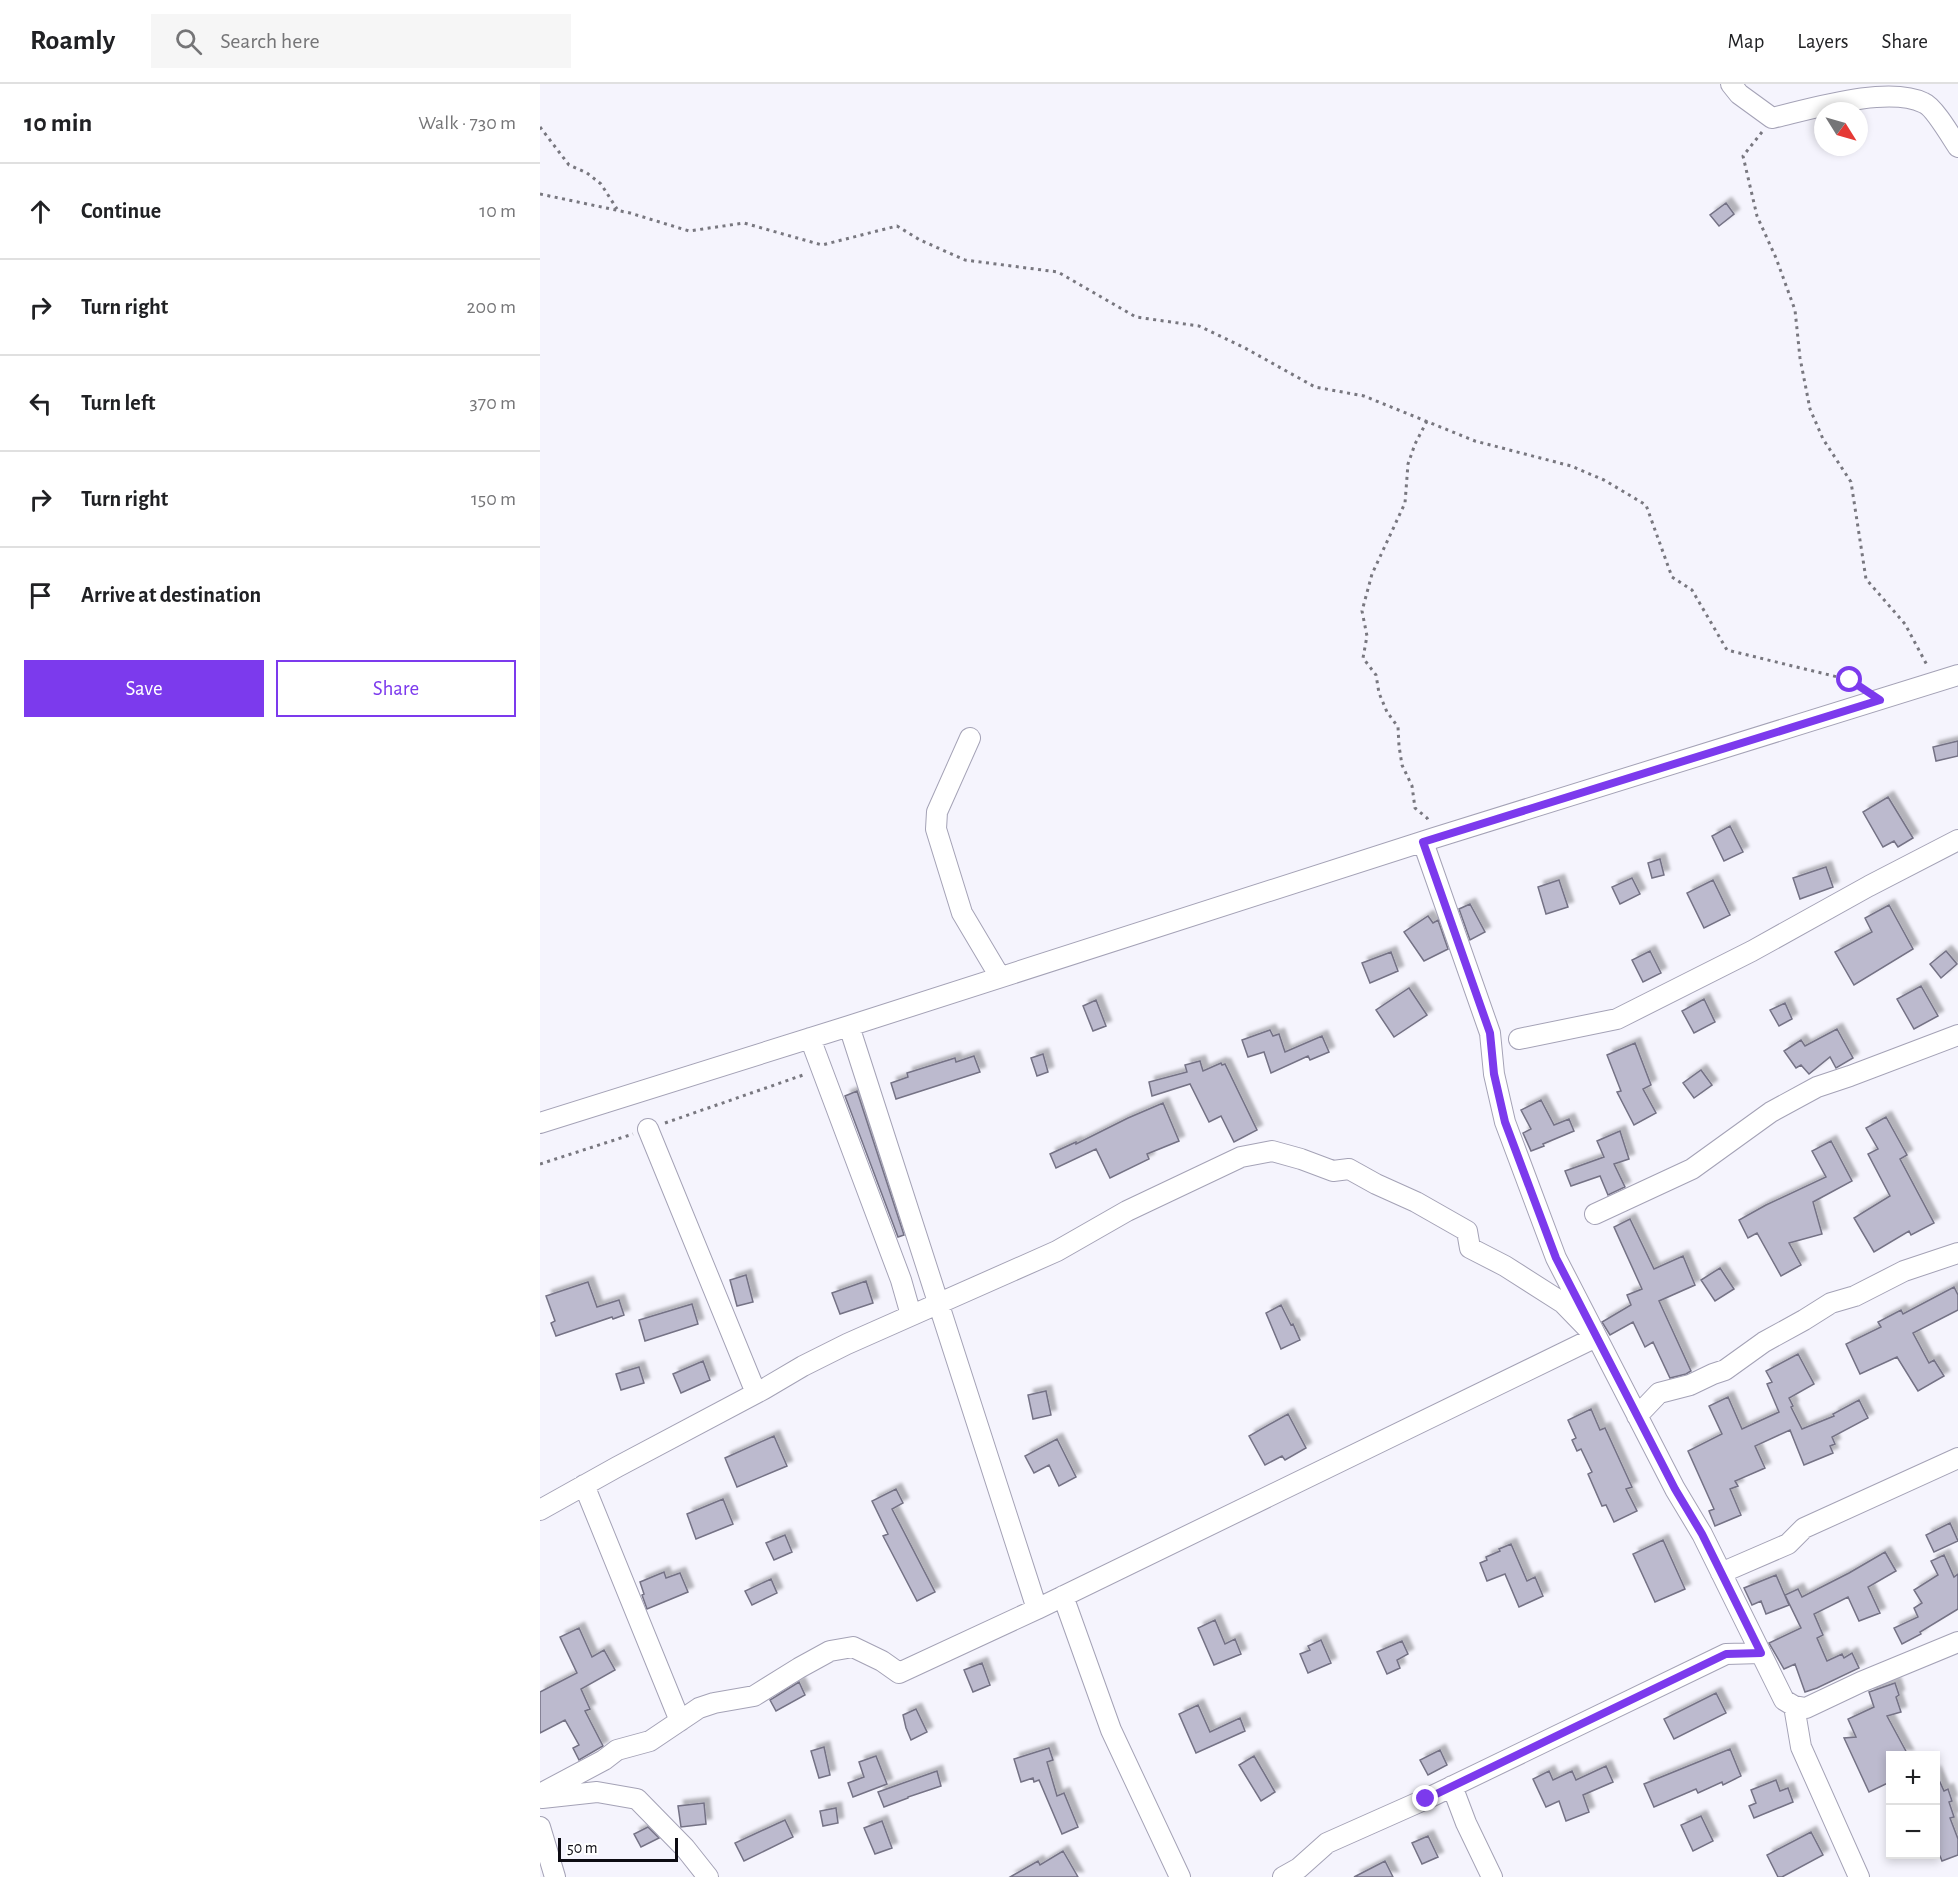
<!DOCTYPE html>
<html lang="en">
<head>
<meta charset="utf-8">
<style>
	body { margin:0; font-family:"Alegreya Sans",sans-serif; background:#f6f6f6; color:#202124 }
	.controls { position:absolute; right:18px; bottom:18px; display:grid; overflow:hidden; border-radius:0px; box-shadow:0 3px 9px #0003 }
	.controls button { width:54px; height:54px; display:grid; place-items:center; padding:0; border:0; border-bottom:2px solid #e0e0e0; background:#fff; color:#202124; font:30px sans-serif }
	.compass { position:absolute; left:1274px; top:18px; width:54px; height:54px; border-radius:50%; background:#fff; box-shadow:0 3px 9px #0003; rotate:127deg }
	.scale { position:absolute; left:18px; bottom:15px; width:120px; box-sizing:border-box; padding-left:6px; border:3px solid #0d0c13; border-top:0; font-size:16px; line-height:21px; white-space:nowrap; color:#0d0c13; -webkit-text-stroke:4px #fff; paint-order:stroke }
	.stop { position:absolute; width:18px; height:18px; margin:-14px; border:4px solid #7c3aed; border-radius:50%; background:#fff }
	.stop.end { background:#7c3aed; border-color:#fff; box-shadow:0 2px 6px #0008 }
	.list { margin:0; padding:0; list-style:none }
	h2 { display:flex; justify-content:space-between; align-items:center; height:78px; margin:0; padding:0 24px; font-size:26px }
	h2 small { font-size:20px; font-weight:400; color:#757577 }
	.list li { display:grid; grid-template-columns:39px 1fr auto; gap:18px; align-items:center; box-sizing:border-box; height:96px; padding:0 24px; border-top:2px solid #e0e0e0 }
	.list b { display:block; font-size:22px; white-space:nowrap }
	.list em { font-size:20px; font-style:normal; color:#757577 }
	.actions { display:flex; gap:12px; padding:18px 24px }
	.actions a { flex:1; padding:14px 0; border:2px solid #7c3aed; border-radius:0px; text-align:center; font-size:21px; color:#7c3aed }
	.actions .main { background:#7c3aed; color:#fff }
	.icon { flex:none; width:33px; height:33px; fill:none; stroke:currentColor; stroke-width:2; stroke-linecap:round; stroke-linejoin:round }
	.map { position:relative; flex:none; width:1418px; height:1793px; overflow:hidden }
	header { display:flex; align-items:center; gap:36px; box-sizing:border-box; height:84px; padding:0 30px; background:#fff; border-bottom:2px solid #e0e0e0 }
	header strong { font-size:28px }
	nav { display:flex; gap:33px; margin-inline-start:auto; font-size:21px }
	.search { width:420px; height:54px; background:#f6f6f6; display:flex; align-items:center; gap:15px; box-sizing:border-box; padding:0 21px; border-radius:0px; color:#757577; font-size:22px }
	main { display:flex }
	aside { flex:1; background:#fff }
	.map>svg:first-child { display:block }
	.building { fill:#bcbace; stroke:#747285; stroke-width:1.5; filter:url(#shadow) }
	.lines { fill:none; stroke-linecap:round; stroke-linejoin:round }
	.minor-casing { stroke:#a4a2b6; stroke-width:22 }
	.path { stroke:#78777f; stroke-width:3; stroke-dasharray:3 4.5; stroke-linecap:butt }
	.minor { stroke:#fff; stroke-width:20 }
	.route { stroke:#7c3aed; stroke-width:8 }
</style>
</head>
<body>
<header>
<strong>Roamly</strong>
<div class="search"><svg class="icon" aria-label="search" viewBox="0 0 24 24"><circle cx="10" cy="10" r="6"/><path d="M15 15l6 6"/></svg>Search here</div>
<nav><a>Map</a><a>Layers</a><a>Share</a></nav>
</header>
<main>
<aside>
<h2>10 min<small>Walk · 730 m</small></h2>
<ul class="list">
<li><svg class="icon" aria-label="ahead" viewBox="0 0 24 24"><path d="M12 20V5M6 11l6-6 6 6"/></svg><div><b>Continue</b></div><em>10 m</em></li>
<li><svg class="icon" aria-label="right" viewBox="0 0 24 24"><path d="M7 20v-9h11M14 6l5 5-5 5"/></svg><div><b>Turn right</b></div><em>200 m</em></li>
<li><svg class="icon" aria-label="left" viewBox="0 0 24 24"><path d="M17 20v-9H6M10 6l-5 5 5 5"/></svg><div><b>Turn left</b></div><em>370 m</em></li>
<li><svg class="icon" aria-label="right" viewBox="0 0 24 24"><path d="M7 20v-9h11M14 6l5 5-5 5"/></svg><div><b>Turn right</b></div><em>150 m</em></li>
<li><svg class="icon" aria-label="arrive" viewBox="0 0 24 24"><path d="M6 21V4h12l-3 4 3 4H6"/></svg><div><b>Arrive at destination</b></div></li>
</ul>
<div class="actions"><a class="main">Save</a><a>Share</a></div>
</aside>
<div class="map">
<svg width="1418" height="1793" viewBox="0 0 1418 1793">
	<defs>
		<filter id="shadow"><feDropShadow dx="5.5" dy="-5.5" stdDeviation="1.5" flood-color="#0004"/></filter>
	</defs>
	<rect width="100%" height="100%" fill="#f5f4fd"/>
	<!-- building -->
	<path class="building" d="M 1186,119 L 1194,130 L 1179,142 L 1170,131 Z
		M 1418,657 L 1418,672 L 1396,677 L 1393,663 Z
		M 1348,713 L 1373,754 L 1358,763 L 1354,757 L 1343,763 L 1323,728 Z
		M 1190,742 L 1203,768 L 1184,777 L 1172,752 Z
		M 1120,775 L 1124,791 L 1112,794 L 1108,779 Z
		M 1286,783 L 1293,803 L 1260,815 L 1253,794 Z
		M 1092,794 L 1100,810 L 1080,820 L 1072,803 Z
		M 1019,796 L 1028,823 L 1006,830 L 998,803 Z
		M 1173,796 L 1190,831 L 1164,844 L 1147,809 Z
		M 930,820 L 945,848 L 930,856 L 919,825 Z
		M 1349,821 L 1373,865 L 1314,901 L 1295,868 L 1332,848 L 1325,834 Z
		M 888,832 L 893,839 L 898,836 L 908,865 L 884,877 L 864,848 Z
		M 1110,867 L 1121,889 L 1103,898 L 1092,876 Z
		M 1406,867 L 1417,880 L 1401,894 L 1390,880 Z
		M 851,868 L 858,887 L 830,899 L 822,879 Z
		M 1381,902 L 1398,932 L 1374,945 L 1357,915 Z
		M 869,904 L 887,931 L 854,953 L 836,926 Z
		M 1164,915 L 1175,938 L 1154,949 L 1142,927 Z
		M 556,916 L 566,942 L 553,947 L 543,922 Z
		M 1245,919 L 1252,935 L 1239,942 L 1230,926 Z
		M 1297,945 L 1313,974 L 1296,984 L 1290,973 L 1269,990 L 1261,981 L 1256,984 L 1244,967 L 1261,956 L 1265,962 Z
		M 730,946 L 733,952 L 739,950 L 745,968 L 782,952 L 789,968 L 770,976 L 768,972 L 731,989 L 724,968 L 708,973 L 702,956 Z
		M 1095,959 L 1111,1001 L 1103,1005 L 1116,1029 L 1094,1041 L 1077,1008 L 1081,1007 L 1067,971 Z
		M 503,970 L 508,988 L 497,992 L 491,974 Z
		M 434,972 L 440,988 L 356,1015 L 351,999 L 368,993 L 367,989 L 415,974 L 416,978 Z
		M 660,977 L 663,987 L 681,979 L 682,981 L 685,980 L 717,1046 L 694,1058 L 681,1032 L 669,1038 L 650,1000 L 612,1012 L 609,998 L 647,988 L 645,981 Z
		M 1161,986 L 1172,1001 L 1154,1014 L 1143,999 Z
		M 317,1007 L 364,1151 L 358,1153 L 305,1012 Z
		M 1001,1016 L 1014,1041 L 1029,1035 L 1034,1047 L 1003,1060 L 1004,1062 L 991,1067 L 983,1049 L 991,1045 L 981,1026 Z
		M 623,1019 L 639,1057 L 607,1070 L 609,1075 L 570,1094 L 556,1065 L 516,1084 L 510,1070 L 536,1058 L 536,1060 L 588,1034 Z
		M 1346,1033 L 1367,1071 L 1360,1075 L 1394,1139 L 1371,1151 L 1369,1147 L 1334,1168 L 1314,1134 L 1350,1112 L 1328,1070 L 1338,1065 L 1326,1044 Z
		M 1080,1047 L 1089,1075 L 1074,1080 L 1085,1103 L 1068,1111 L 1060,1092 L 1031,1102 L 1025,1087 L 1064,1073 L 1057,1057 Z
		M 1291,1057 L 1312,1097 L 1273,1118 L 1282,1150 L 1249,1159 L 1261,1181 L 1241,1192 L 1217,1149 L 1208,1154 L 1199,1136 L 1226,1121 L 1286,1093 L 1272,1067 Z
		M 1090,1135 L 1114,1185 L 1143,1172 L 1155,1201 L 1119,1217 L 1151,1287 L 1146,1290 L 1130,1294 L 1113,1258 L 1105,1263 L 1093,1238 L 1070,1251 L 1062,1238 L 1091,1221 L 1087,1211 L 1102,1205 L 1074,1143 Z
		M 1180,1184 L 1194,1205 L 1175,1217 L 1161,1196 Z
		M 206,1191 L 213,1218 L 197,1222 L 190,1196 Z
		M 326,1197 L 333,1219 L 300,1230 L 292,1209 Z
		M 48,1198 L 57,1223 L 79,1216 L 84,1231 L 73,1235 L 72,1233 L 16,1252 L 11,1239 L 15,1237 L 6,1212 Z
		M 1414,1203 L 1418,1211 L 1418,1226 L 1373,1249 L 1389,1279 L 1394,1276 L 1404,1292 L 1378,1307 L 1357,1273 L 1320,1290 L 1306,1260 L 1341,1243 L 1338,1238 L 1361,1226 L 1363,1230 Z
		M 152,1220 L 158,1240 L 105,1257 L 99,1236 Z
		M 741,1221 L 751,1241 L 753,1240 L 760,1256 L 741,1265 L 726,1229 Z
		M 1258,1270 L 1274,1300 L 1249,1314 L 1253,1322 L 1251,1323 L 1262,1345 L 1294,1332 L 1293,1330 L 1319,1316 L 1328,1334 L 1292,1353 L 1295,1360 L 1290,1362 L 1293,1369 L 1264,1381 L 1250,1346 L 1215,1362 L 1225,1384 L 1195,1397 L 1198,1402 L 1190,1405 L 1201,1431 L 1175,1442 L 1169,1427 L 1174,1425 L 1148,1367 L 1182,1350 L 1169,1322 L 1188,1313 L 1202,1345 L 1239,1328 L 1227,1300 L 1232,1298 L 1226,1287 Z
		M 163,1277 L 170,1296 L 141,1309 L 133,1290 Z
		M 99,1283 L 104,1299 L 81,1306 L 76,1290 Z
		M 506,1307 L 511,1331 L 493,1335 L 488,1311 Z
		M 1051,1325 L 1060,1346 L 1065,1344 L 1092,1403 L 1086,1405 L 1097,1427 L 1074,1438 L 1066,1421 L 1062,1422 L 1048,1390 L 1052,1388 L 1041,1365 L 1037,1367 L 1032,1356 L 1036,1354 L 1028,1336 Z
		M 748,1330 L 766,1364 L 745,1376 L 742,1372 L 725,1381 L 709,1352 Z
		M 234,1352 L 247,1382 L 197,1403 L 185,1374 Z
		M 517,1355 L 536,1393 L 519,1402 L 509,1381 L 494,1389 L 485,1372 Z
		M 356,1405 L 363,1419 L 352,1425 L 395,1508 L 377,1517 L 343,1452 L 348,1450 L 332,1417 Z
		M 183,1415 L 193,1440 L 156,1455 L 147,1430 Z
		M 1410,1439 L 1418,1457 L 1394,1468 L 1386,1451 Z
		M 245,1451 L 252,1468 L 234,1476 L 226,1459 Z
		M 1123,1456 L 1145,1505 L 1115,1518 L 1093,1470 Z
		M 971,1460 L 987,1497 L 995,1493 L 1003,1512 L 979,1523 L 965,1490 L 947,1497 L 940,1479 L 947,1476 L 946,1473 L 960,1467 L 959,1465 Z
		M 1345,1468 L 1356,1487 L 1328,1503 L 1340,1529 L 1319,1537 L 1308,1513 L 1274,1530 L 1283,1551 L 1277,1554 L 1287,1577 L 1302,1570 L 1304,1574 L 1312,1569 L 1319,1584 L 1277,1604 L 1265,1608 L 1255,1580 L 1244,1585 L 1229,1559 L 1261,1544 L 1245,1511 L 1258,1505 L 1262,1513 L 1309,1489 Z
		M 1404,1471 L 1414,1493 L 1418,1490 L 1418,1525 L 1380,1548 L 1381,1550 L 1362,1560 L 1354,1544 L 1378,1533 L 1374,1524 L 1382,1519 L 1374,1506 L 1398,1491 L 1391,1477 Z
		M 124,1488 L 126,1494 L 140,1489 L 148,1508 L 107,1525 L 102,1511 L 104,1510 L 100,1498 Z
		M 1236,1491 L 1249,1521 L 1226,1530 L 1221,1517 L 1212,1521 L 1204,1504 Z
		M 231,1495 L 237,1509 L 212,1521 L 205,1507 Z
		M 675,1536 L 685,1560 L 695,1555 L 701,1570 L 674,1581 L 658,1544 Z
		M 39,1544 L 52,1573 L 64,1566 L 75,1586 L 41,1605 L 50,1625 L 45,1627 L 63,1662 L 39,1676 L 33,1664 L 39,1661 L 25,1636 L 0,1649 L 0,1608 L 37,1589 L 20,1553 Z
		M 781,1556 L 791,1579 L 768,1589 L 760,1570 L 770,1566 L 768,1562 Z
		M 862,1557 L 868,1570 L 857,1576 L 860,1584 L 847,1590 L 837,1568 Z
		M 442,1579 L 450,1601 L 433,1608 L 424,1586 Z
		M 259,1598 L 265,1611 L 236,1627 L 230,1616 Z
		M 1355,1599 L 1359,1611 L 1356,1613 L 1361,1628 L 1347,1632 L 1368,1671 L 1350,1671 L 1350,1698 L 1329,1708 L 1304,1654 L 1316,1653 L 1308,1635 L 1334,1623 L 1329,1608 Z
		M 1176,1609 L 1186,1629 L 1134,1655 L 1124,1635 Z
		M 658,1621 L 670,1648 L 700,1634 L 705,1647 L 656,1669 L 639,1630 Z
		M 376,1625 L 387,1648 L 371,1656 L 366,1644 L 363,1631 Z
		M 284,1663 L 290,1691 L 279,1694 L 271,1667 Z
		M 509,1664 L 513,1676 L 507,1678 L 517,1712 L 524,1709 L 538,1743 L 522,1750 L 499,1696 L 494,1698 L 493,1694 L 481,1698 L 474,1675 Z
		M 1190,1665 L 1201,1692 L 1183,1701 L 1182,1698 L 1158,1709 L 1156,1705 L 1114,1723 L 1104,1700 Z
		M 900,1666 L 907,1681 L 888,1691 L 880,1676 Z
		M 336,1672 L 347,1700 L 313,1713 L 308,1699 L 324,1693 L 319,1678 Z
		M 714,1672 L 735,1708 L 721,1717 L 699,1681 Z
		M 1066,1682 L 1073,1698 L 1043,1711 L 1049,1728 L 1026,1737 L 1019,1717 L 1006,1723 L 993,1695 L 1009,1687 L 1013,1696 L 1032,1687 L 1036,1696 Z
		M 397,1687 L 401,1702 L 368,1713 L 368,1714 L 344,1723 L 338,1708 Z
		M 1395,1687 L 1404,1707 L 1408,1705 L 1412,1717 L 1409,1718 L 1414,1733 L 1410,1734 L 1418,1755 L 1418,1771 L 1402,1777 L 1400,1772 L 1395,1773 Z
		M 1236,1696 L 1240,1707 L 1248,1704 L 1253,1718 L 1214,1734 L 1209,1722 L 1216,1719 L 1211,1706 Z
		M 164,1719 L 166,1740 L 141,1743 L 138,1722 Z
		M 296,1724 L 298,1739 L 283,1742 L 280,1727 Z
		M 1161,1732 L 1173,1757 L 1153,1767 L 1141,1741 Z
		M 245,1736 L 253,1753 L 204,1777 L 195,1759 Z
		M 342,1737 L 352,1764 L 335,1770 L 324,1744 Z
		M 108,1743 L 119,1754 L 101,1763 L 94,1750 Z
		M 1271,1748 L 1283,1771 L 1242,1793 L 1238,1793 L 1227,1771 Z
		M 888,1752 L 898,1773 L 882,1780 L 872,1759 Z
		M 523,1767 L 538,1793 L 470,1793 L 498,1777 L 500,1781 Z
		M 845,1777 L 853,1793 L 814,1793 Z"/>
	<g class="lines">
		<!-- minor casing -->
		<g class="minor-casing">
			<path id="minor" d="M 1191,0 L 1199,10 L 1232,34 C 1271,25 1348,1 1384,19 C 1394,23 1412,54 1418,63
				M 430,654 L 397,728 L 396,745 L 422,829 L 460,893
				M 883,758 L 950,949 L 954,990 L 965,1038 L 1016,1174 L 1135,1405 L 1162,1450 L 1244,1616 L 1254,1622 L 1266,1624 L 1321,1598 L 1418,1558
				M 270,954 L 361,1196 L 371,1231
				M 979,955 L 1077,935 L 1212,867 L 1329,802 L 1418,756
				M 0,1039 L 309,942 L 894,754 L 1418,591
				M 108,1045 L 216,1309
				M 1055,1130 L 1152,1085 L 1231,1028 L 1277,1003 L 1310,992 L 1418,951
				M 1097,1332 L 1119,1309 L 1150,1301 L 1173,1290 L 1185,1286 L 1224,1258 L 1264,1236 L 1291,1219 L 1315,1212 L 1364,1187 L 1418,1169
				M 44,1401 L 140,1637
				M 0,1426 L 77,1383 L 224,1305 L 263,1282 L 307,1260 L 517,1167 L 587,1127 L 701,1073 L 732,1067 L 761,1075 L 793,1087 L 809,1085 L 836,1100 L 876,1118 L 927,1147 L 930,1164 L 965,1182 L 1023,1219 L 1056,1253 L 497,1525 L 309,942
				M 1181,1489 L 1248,1460 L 1264,1444 L 1418,1374
				M 523,1512 L 571,1646 L 640,1793
				M 1254,1622 L 1261,1663 L 1319,1793
				M 912,1702 L 926,1739 L 952,1793
				M 0,1710 L 64,1676 L 77,1666 L 110,1657 L 159,1624 L 174,1619 L 214,1612 L 259,1584 L 290,1567 L 313,1563 L 342,1577 L 359,1589 L 497,1525
				M 2,1714 L 57,1708 L 97,1715 L 145,1764 L 168,1793
				M 0,1743 L 15,1793
				M 743,1793 L 759,1784 L 787,1759 L 886,1715 L 1186,1570 L 1221,1569"/>
		</g>
		<!-- path -->
		<path class="path" d="M 0,43 L 29,81 L 47,89 L 61,100 L 77,125
			M 1222,48 L 1203,72 L 1217,132 L 1236,174 L 1255,226 L 1260,274 L 1270,325 L 1283,355 L 1311,398 L 1326,495 L 1365,540 L 1388,583
			M 0,110 L 90,129 L 149,147 L 204,139 L 282,161 L 357,142 L 380,156 L 425,176 L 518,188 L 596,233 L 659,242 L 705,264 L 775,303 L 824,312 L 935,357 L 1031,382 L 1064,396 L 1106,421 L 1132,493 L 1152,506 L 1187,566 L 1310,596 L 1321,603
			M 887,337 L 875,360 L 868,380 L 865,419 L 832,490 L 822,527 L 827,552 L 823,574 L 836,591 L 839,609 L 847,628 L 858,643 L 859,662 L 862,681 L 872,702 L 875,724 L 887,734 L 889,738
			M 125,1039 L 266,990
			M 0,1080 L 93,1050"/>
		<!-- minor -->
		<use href="#minor" class="minor"/>
	</g>
	<g class="lines">
		<!-- route -->
		<path class="route" d="M 886,1715 L 1186,1570 L 1221,1569 L 1162,1450 L 1135,1405 L 1016,1174 L 965,1038 L 954,990 L 950,949 L 883,758 L 1340,616 L 1310,596"/>
	</g>
</svg>
<div class="controls">
<button>+</button>
<button>−</button>
</div>
<svg class="compass" viewBox="-18 -18 36 36"><path d="M0-13l5 13h-10z" fill="#e53935"/><path d="M0 13l5-13h-10z" fill="#757577"/></svg>
<div class="scale">50 m</div>
<div class="stop" style="left:1310px;top:596px"></div>
<div class="stop end" style="left:886px;top:1715px"></div>
</div>
</main>
</body>
</html>
